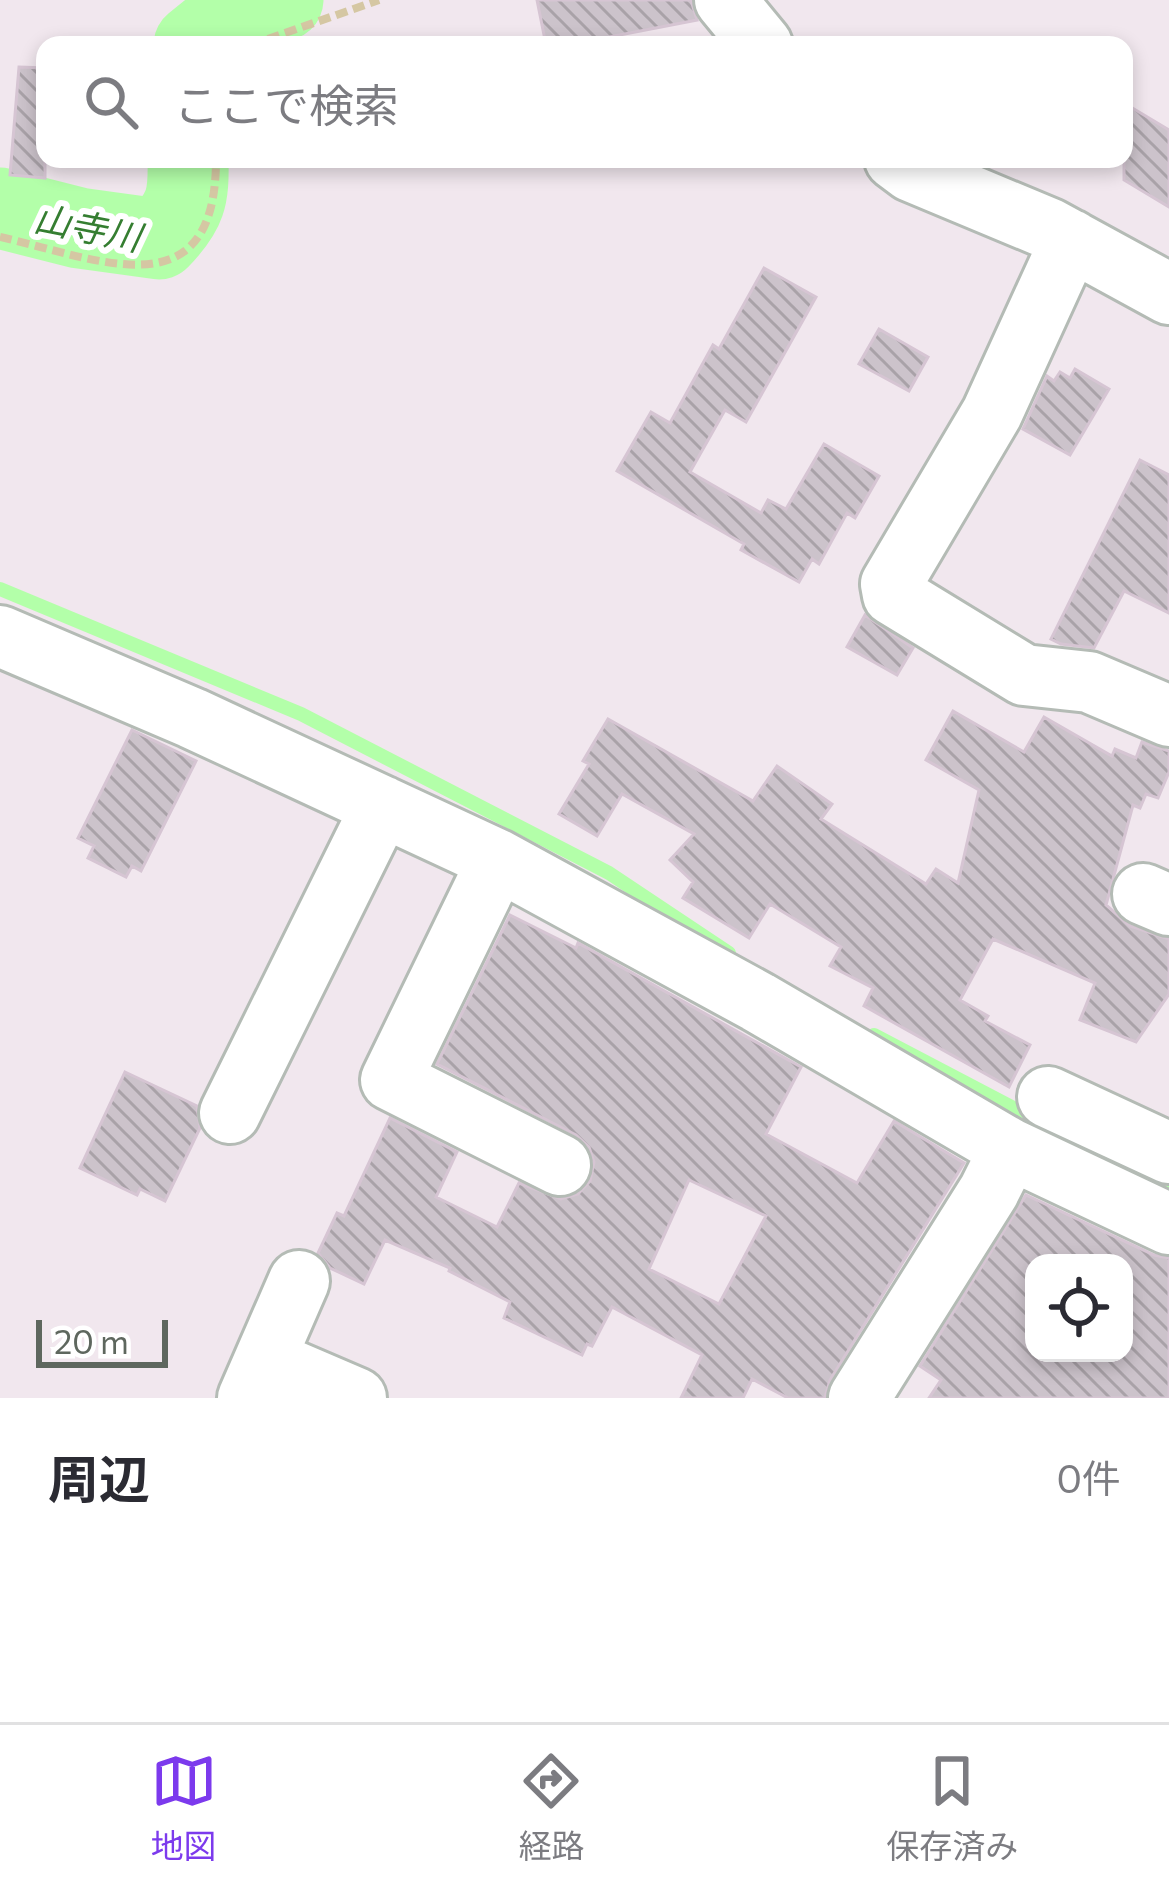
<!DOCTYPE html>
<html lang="ja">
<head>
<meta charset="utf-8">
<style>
	body { margin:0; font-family:Commissioner,"Noto Sans JP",sans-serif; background:#f7f7f7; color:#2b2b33 }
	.controls { position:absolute; right:36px; bottom:36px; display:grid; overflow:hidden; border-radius:24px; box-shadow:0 6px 18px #0003 }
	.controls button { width:108px; height:108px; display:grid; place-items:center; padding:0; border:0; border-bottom:3px solid #e1e1e2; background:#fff; color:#2b2b33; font:60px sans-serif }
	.scale { position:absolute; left:36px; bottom:30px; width:132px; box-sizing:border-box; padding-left:12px; border:6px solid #5e675e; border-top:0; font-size:33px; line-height:42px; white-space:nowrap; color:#5e675e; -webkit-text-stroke:9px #fff; paint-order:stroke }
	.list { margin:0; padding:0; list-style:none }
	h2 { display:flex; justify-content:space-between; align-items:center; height:156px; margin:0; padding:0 48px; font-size:51px }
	h2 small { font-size:39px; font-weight:400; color:#7c7c81 }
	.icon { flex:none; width:66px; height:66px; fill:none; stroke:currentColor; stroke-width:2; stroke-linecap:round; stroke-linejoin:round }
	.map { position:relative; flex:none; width:1169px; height:1398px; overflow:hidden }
	.search { position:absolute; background:#fff; box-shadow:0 6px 18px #0003; left:36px; right:36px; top:36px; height:132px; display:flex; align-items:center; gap:30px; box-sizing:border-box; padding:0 42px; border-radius:24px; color:#7c7c81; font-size:45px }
	.sheet { height:324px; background:#fff }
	nav { display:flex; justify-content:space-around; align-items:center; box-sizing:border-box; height:168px; border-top:3px solid #e1e1e2; background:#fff; font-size:33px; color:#7c7c81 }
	nav a { display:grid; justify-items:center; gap:6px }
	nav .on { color:#7c3aed }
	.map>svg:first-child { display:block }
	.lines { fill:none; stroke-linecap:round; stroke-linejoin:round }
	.stream { stroke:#b3ffa9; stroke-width:14 }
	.river { stroke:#b3ffa9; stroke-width:81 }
	.building { fill:url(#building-back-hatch); stroke:#d6c5d3; stroke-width:3; fill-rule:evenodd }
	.minor-casing { stroke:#b4bbb5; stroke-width:66 }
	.path { stroke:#d5c7a3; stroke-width:8; stroke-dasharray:12 6; stroke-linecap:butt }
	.minor { stroke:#fff; stroke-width:60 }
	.labels { text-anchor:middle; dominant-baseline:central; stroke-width:12; stroke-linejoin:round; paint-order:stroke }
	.water-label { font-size:36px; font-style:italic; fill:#357e31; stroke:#fff }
</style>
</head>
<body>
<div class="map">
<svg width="1169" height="1398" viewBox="0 0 1169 1398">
	<defs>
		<pattern id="building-back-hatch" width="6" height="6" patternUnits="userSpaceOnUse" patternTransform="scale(3)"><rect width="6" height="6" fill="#ccc3cb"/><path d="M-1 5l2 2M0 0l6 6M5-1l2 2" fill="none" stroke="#a9a2a8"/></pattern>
	</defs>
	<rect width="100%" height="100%" fill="#f1e7ee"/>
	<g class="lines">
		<!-- stream -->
		<path class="stream" d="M 0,589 L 301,714 L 609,873 L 729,953
			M 874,1035 L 1040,1122
			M 1146,1175 L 1169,1186"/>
		<!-- river -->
		<path class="river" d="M 194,45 L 221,23 L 283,0
			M 0,208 L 79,228 L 159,239 C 186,211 189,198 188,159"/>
	</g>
	<!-- building -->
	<path class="building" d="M 537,0 L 691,0 L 697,20 L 568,45 L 546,45 Z
		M 19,67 L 45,68 L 45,178 L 10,175 Z
		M 1124,103 L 1169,130 L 1169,207 L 1124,180 Z
		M 764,268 L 816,297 L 746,422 L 725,410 L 690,472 L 761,513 L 768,500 L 786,509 L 824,444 L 879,476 L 855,518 L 847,513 L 819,564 L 812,559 L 799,582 L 741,550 L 744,544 L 617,471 L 651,412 L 670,423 L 713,345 L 719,349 Z
		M 879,329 L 928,357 L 909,391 L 859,364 Z
		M 1075,369 L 1109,389 L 1070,455 L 1023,429 L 1047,376 L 1054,381 L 1060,372 L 1070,378 Z
		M 1140,460 L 1169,475 L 1169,613 L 1124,591 L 1094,648 L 1061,644 L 1051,639 Z
		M 865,615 L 913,648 L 897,675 L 847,647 Z
		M 953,711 L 1024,752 L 1044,717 L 1112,756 L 1115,749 L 1136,758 L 1142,742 L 1169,751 L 1169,772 L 1158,798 L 1146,794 L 1140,808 L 1133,805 L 1106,905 L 1130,926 L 1169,939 L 1169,994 L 1136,1042 L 1080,1020 L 1095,983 L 993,939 L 960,1000 L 988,1016 L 985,1021 L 1030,1045 L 1009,1087 L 864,1006 L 873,988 L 830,966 L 841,947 L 770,904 L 749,938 L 683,898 L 693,882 L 670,860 L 694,834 L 622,794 L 597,836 L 559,814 L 589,764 L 583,761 L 608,719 L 753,801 L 777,766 L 832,804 L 821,819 L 926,884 L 936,869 L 958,883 L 979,790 L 926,760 Z
		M 132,730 L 196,761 L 141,871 L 132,866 L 126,877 L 88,858 L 94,846 L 78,838 Z
		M 510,915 L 576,948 L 578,943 L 801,1067 L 766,1134 L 857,1183 L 894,1121 L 964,1163 L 830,1380 L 825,1398 L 788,1398 L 752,1379 L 743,1398 L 681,1398 L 702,1355 L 612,1307 L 592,1346 L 587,1344 L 582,1355 L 504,1318 L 510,1302 L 449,1271 L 450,1268 L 385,1240 L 364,1284 L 330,1268 L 318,1253 L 337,1213 L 344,1216 L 390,1118 L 457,1152 L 436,1197 L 497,1227 L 519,1183 L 561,1199 L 578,1194 L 590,1181 L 594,1162 L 589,1147 L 576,1135 L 437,1064 ZM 689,1180 L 766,1216 L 719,1304 L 649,1269 Z
		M 125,1072 L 197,1106 L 200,1128 L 165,1201 L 140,1189 L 137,1195 L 80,1168 Z
		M 1026,1195 L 1154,1255 L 1169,1258 L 1169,1398 L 929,1398 L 941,1380 L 920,1366 ZM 1034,1263 L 1124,1263 L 1124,1353 L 1034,1353 Z"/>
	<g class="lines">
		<!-- minor casing -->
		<g class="minor-casing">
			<path id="minor" d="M 725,0 L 762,45
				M 895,159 L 911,171 L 1050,229 L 1169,294
				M 1071,240 L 992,413 L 891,584 L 893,595 L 1024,675 L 1089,682 L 1169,716
				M 0,636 L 192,718 L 498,860 L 758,1002 L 1010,1149 L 1169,1224
				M 498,860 L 391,1080 L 560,1165
				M 1143,894 L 1169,905
				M 1048,1097 L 1169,1153
				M 230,1113 L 382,806
				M 265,1359 L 299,1281
				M 248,1398 L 265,1359 L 356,1398
				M 859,1398 L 989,1191 L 1010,1149"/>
		</g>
		<!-- path -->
		<path class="path" d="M 251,45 L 379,0
			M 0,237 C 99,259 216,314 216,159"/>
		<!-- minor -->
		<use href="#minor" class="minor"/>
	</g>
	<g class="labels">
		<!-- water labels -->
		<g class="water-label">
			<text transform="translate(88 226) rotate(11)">山寺川</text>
		</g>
	</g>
</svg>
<div class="controls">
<button><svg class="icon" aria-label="locate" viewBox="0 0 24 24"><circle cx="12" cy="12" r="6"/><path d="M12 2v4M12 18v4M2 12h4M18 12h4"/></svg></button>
</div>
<div class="scale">20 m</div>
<div class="search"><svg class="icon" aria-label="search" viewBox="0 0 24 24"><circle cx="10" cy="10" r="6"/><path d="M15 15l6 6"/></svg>ここで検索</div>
</div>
<section class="sheet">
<h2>周辺<small>0件</small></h2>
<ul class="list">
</ul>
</section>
<nav>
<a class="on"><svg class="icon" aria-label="map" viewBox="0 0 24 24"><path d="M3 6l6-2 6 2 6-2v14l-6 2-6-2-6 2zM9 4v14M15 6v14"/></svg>地図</a>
<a><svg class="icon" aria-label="directions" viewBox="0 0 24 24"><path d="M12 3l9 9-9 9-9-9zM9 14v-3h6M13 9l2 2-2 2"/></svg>経路</a>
<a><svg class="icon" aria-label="saved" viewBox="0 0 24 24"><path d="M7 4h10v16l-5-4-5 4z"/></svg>保存済み</a>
</nav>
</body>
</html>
